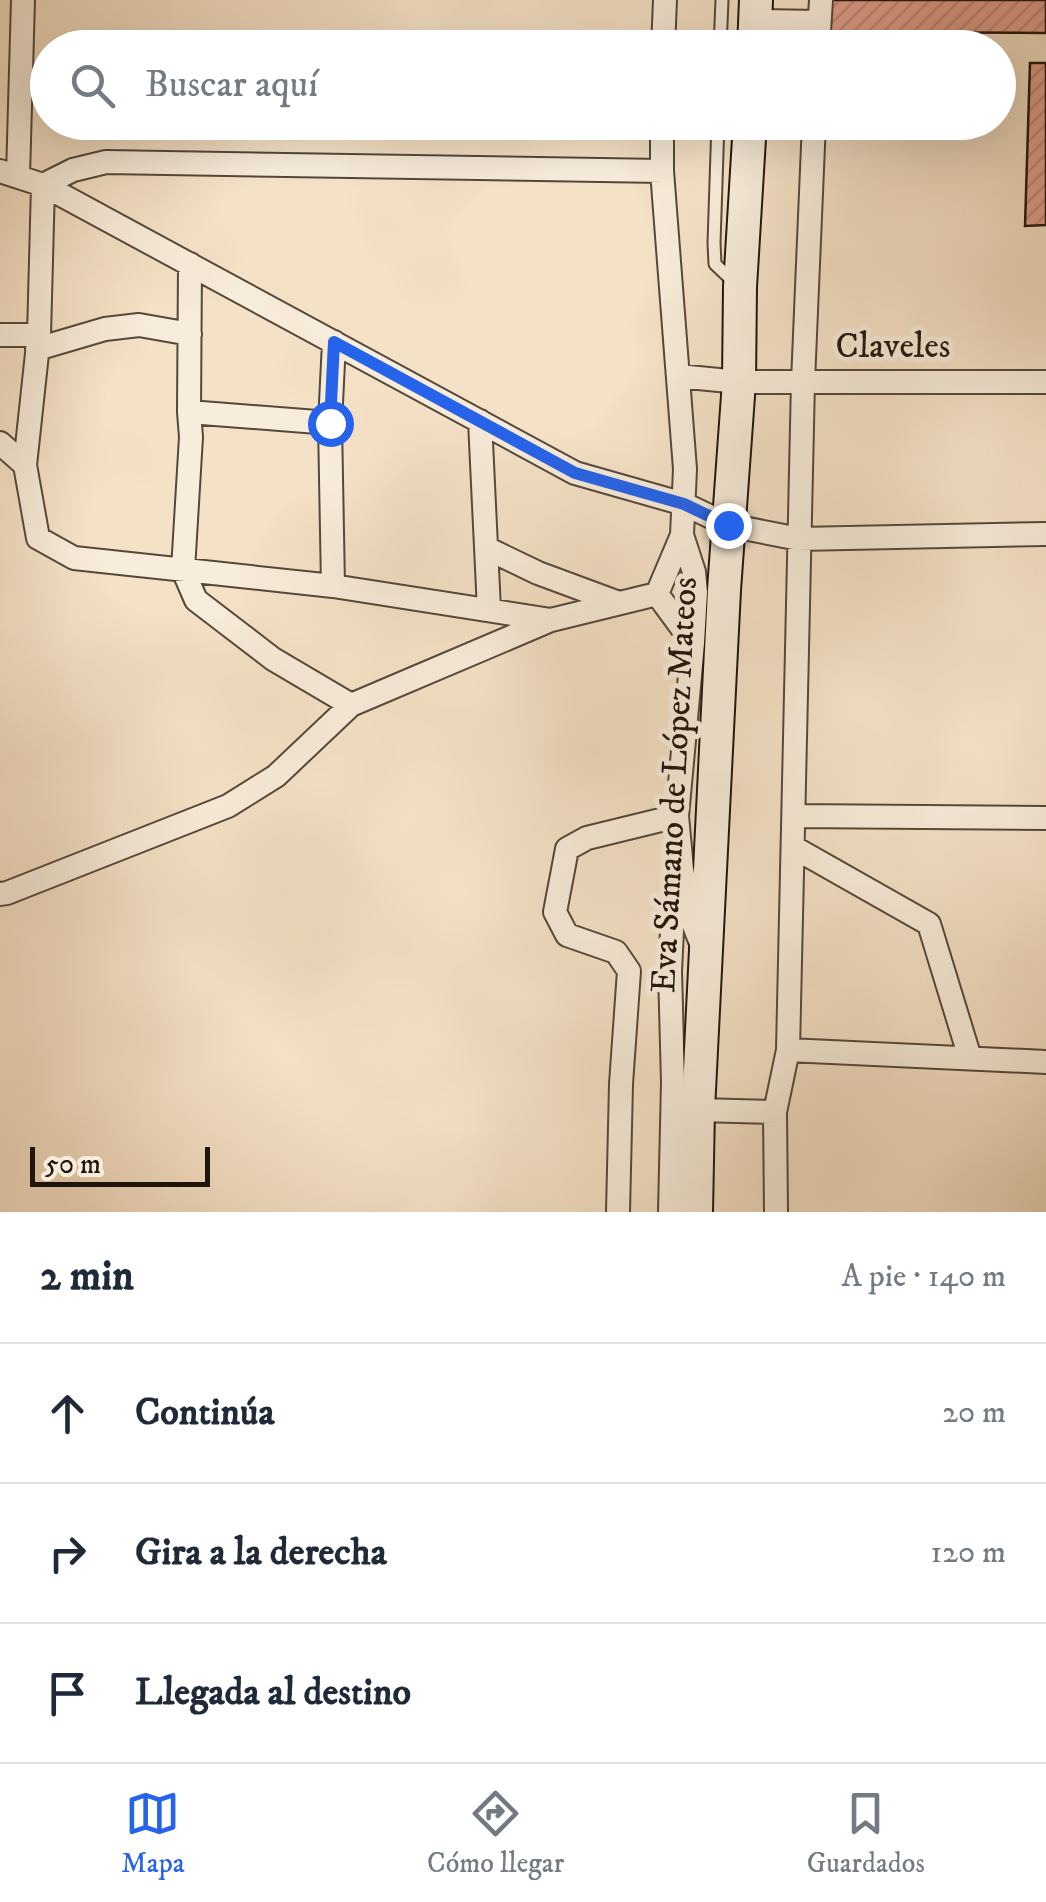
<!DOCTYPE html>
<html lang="es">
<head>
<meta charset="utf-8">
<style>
	body { margin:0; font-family:"IM FELL DW Pica",serif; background:#f6f6f7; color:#1f2937 }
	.scale { position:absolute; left:30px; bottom:25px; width:180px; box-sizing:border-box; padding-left:10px; border:5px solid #20150c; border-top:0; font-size:28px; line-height:35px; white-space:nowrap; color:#20150c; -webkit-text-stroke:8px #f8ecda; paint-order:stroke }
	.stop { position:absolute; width:30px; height:30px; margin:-22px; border:8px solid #2563eb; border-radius:50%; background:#fff }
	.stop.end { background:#2563eb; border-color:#fff; box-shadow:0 2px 10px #0008 }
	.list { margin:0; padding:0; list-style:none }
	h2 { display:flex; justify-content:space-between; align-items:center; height:130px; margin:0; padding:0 40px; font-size:42px }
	h2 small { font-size:32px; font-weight:400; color:#747a83 }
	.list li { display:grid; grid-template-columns:65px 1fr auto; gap:30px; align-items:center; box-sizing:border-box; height:140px; padding:0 40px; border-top:2px solid #e0e1e3 }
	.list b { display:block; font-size:38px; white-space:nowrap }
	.list em { font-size:32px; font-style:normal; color:#747a83 }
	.icon { flex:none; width:55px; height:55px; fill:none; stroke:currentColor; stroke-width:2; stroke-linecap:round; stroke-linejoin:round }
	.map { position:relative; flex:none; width:1046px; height:1212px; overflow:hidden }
	.search { position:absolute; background:#fff; box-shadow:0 10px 40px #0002; left:30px; right:30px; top:30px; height:110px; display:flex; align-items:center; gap:25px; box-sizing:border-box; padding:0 35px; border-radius:55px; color:#747a83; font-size:38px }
	.sheet { height:550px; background:#fff }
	nav { display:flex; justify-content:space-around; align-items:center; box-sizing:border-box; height:140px; border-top:2px solid #e0e1e3; background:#fff; font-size:28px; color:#747a83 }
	nav a { display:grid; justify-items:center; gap:5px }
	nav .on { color:#2563eb }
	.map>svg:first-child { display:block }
	.building { fill:url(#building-hatch); stroke:#20150c; stroke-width:2.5 }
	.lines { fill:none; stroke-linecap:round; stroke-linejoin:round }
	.lane-casing { stroke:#55483a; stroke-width:15 }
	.street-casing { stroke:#55483a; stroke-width:26 }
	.secondary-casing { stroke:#20150c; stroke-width:36 }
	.lane { stroke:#f8ecda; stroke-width:11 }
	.street { stroke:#f8ecda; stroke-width:22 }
	.secondary { stroke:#f8ecda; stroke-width:32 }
	.route { stroke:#2563eb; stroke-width:12 }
	.labels { text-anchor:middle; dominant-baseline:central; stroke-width:10; stroke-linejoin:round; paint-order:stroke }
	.street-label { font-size:35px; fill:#20150c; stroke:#f8ecda }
</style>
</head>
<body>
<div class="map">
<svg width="1046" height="1212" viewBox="0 0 1046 1212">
	<defs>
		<pattern id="building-hatch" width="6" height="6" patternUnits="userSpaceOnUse" patternTransform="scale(2.5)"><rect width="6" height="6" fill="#df9f8c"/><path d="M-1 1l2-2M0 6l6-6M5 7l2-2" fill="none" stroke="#bf8878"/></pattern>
	</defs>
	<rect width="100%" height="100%" fill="#f5e1c6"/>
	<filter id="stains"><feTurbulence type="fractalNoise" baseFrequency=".002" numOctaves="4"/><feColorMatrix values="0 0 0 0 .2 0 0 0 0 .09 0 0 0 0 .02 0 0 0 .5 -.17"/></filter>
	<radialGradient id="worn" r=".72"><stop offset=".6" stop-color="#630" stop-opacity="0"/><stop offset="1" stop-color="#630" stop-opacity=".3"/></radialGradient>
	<!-- building -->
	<path class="building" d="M 830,0 L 1046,0 L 1046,33 L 828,32 Z
		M 1030,63 L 1046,63 L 1046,225 L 1025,226 Z"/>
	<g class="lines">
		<!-- lane casing -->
		<g class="lane-casing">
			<path id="lane" d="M 720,48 L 722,0
				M 718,122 L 714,243 L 715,264 L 733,281"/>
		</g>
		<!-- street casing -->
		<g class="street-casing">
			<path id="street" d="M 755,21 L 819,22
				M 663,48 L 665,0
				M 818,48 L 821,0
				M 0,171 L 43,185 L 575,473 L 684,504 L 728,525 L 799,539 L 1046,534
				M 18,176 L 23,0
				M 0,335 L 39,335
				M 37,349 L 105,329 L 139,325 L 190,334
				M 678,376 L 739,382 L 1046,382
				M 189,412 L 190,264
				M 480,421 L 489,610
				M 330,423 L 334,342
				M 0,443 L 25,465 L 38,538 L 74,558 L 333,586 L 551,620 L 657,594 L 693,643 L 677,816 L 682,869 L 690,915 L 702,946
				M 25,465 L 39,335 L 43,185 L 73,170 L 106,162 L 662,171
				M 682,535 L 694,572 L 696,592 L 693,643
				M 486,548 L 538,573 L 619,603
				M 333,586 L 330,423 L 189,412 L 191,437 L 183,570 L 196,600 L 273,659 L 351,705
				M 657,594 L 682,535 L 685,469 L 662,171 L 662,122
				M 795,816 L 1046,818
				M 793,847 L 929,924 L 970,1058
				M 0,894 L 7,893 L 228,806 L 276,776 L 351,705 L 551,620
				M 788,1050 L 1046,1062
				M 698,1110 L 775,1112
				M 618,1212 L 621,1084 L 629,971 L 616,952 L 567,935 L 555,912 L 567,849 L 587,838 L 677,816
				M 670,1212 L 673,1082 L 670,971 L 674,890 L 677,881
				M 776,1212 L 775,1112 L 788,1050 L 803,382 L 814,122"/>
		</g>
		<!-- secondary casing -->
		<g class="secondary-casing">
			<path id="secondary" d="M 754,48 L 756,0
				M 696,1212 L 698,1110 L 724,590 L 739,382 L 740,287 L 750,122"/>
		</g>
		<!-- lane -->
		<use href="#lane" class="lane"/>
		<!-- street -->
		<use href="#street" class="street"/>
		<!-- secondary -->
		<use href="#secondary" class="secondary"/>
	</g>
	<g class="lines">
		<!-- route -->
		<path class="route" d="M 330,423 L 334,342 L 575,473 L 684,504 L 728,525"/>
	</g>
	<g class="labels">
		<!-- street labels -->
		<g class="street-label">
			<text x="893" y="347">Claveles</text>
			<text transform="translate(675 785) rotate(-87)">Eva Sámano de López Mateos</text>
		</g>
	</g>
	<rect width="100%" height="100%" filter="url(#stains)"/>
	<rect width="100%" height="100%" fill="url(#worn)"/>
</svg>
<div class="scale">50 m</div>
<div class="stop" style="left:330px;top:423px"></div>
<div class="stop end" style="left:728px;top:525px"></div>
<div class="search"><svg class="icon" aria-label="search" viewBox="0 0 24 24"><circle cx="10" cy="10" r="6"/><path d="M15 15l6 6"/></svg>Buscar aquí</div>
</div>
<section class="sheet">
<h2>2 min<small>A pie · 140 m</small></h2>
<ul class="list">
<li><svg class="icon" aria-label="ahead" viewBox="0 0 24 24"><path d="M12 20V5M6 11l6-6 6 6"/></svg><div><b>Continúa</b></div><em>20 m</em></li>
<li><svg class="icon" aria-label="right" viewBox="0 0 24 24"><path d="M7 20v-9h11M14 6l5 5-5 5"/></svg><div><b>Gira a la derecha</b></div><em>120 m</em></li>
<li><svg class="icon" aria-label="arrive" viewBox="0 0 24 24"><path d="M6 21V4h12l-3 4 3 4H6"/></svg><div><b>Llegada al destino</b></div></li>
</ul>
</section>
<nav>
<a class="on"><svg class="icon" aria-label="map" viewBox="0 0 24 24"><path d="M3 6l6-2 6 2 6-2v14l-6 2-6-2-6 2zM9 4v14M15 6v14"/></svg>Mapa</a>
<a><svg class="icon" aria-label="directions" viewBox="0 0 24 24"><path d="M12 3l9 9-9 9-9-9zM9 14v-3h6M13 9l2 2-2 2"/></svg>Cómo llegar</a>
<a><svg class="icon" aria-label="saved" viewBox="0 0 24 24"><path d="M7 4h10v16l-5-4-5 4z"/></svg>Guardados</a>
</nav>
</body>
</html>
